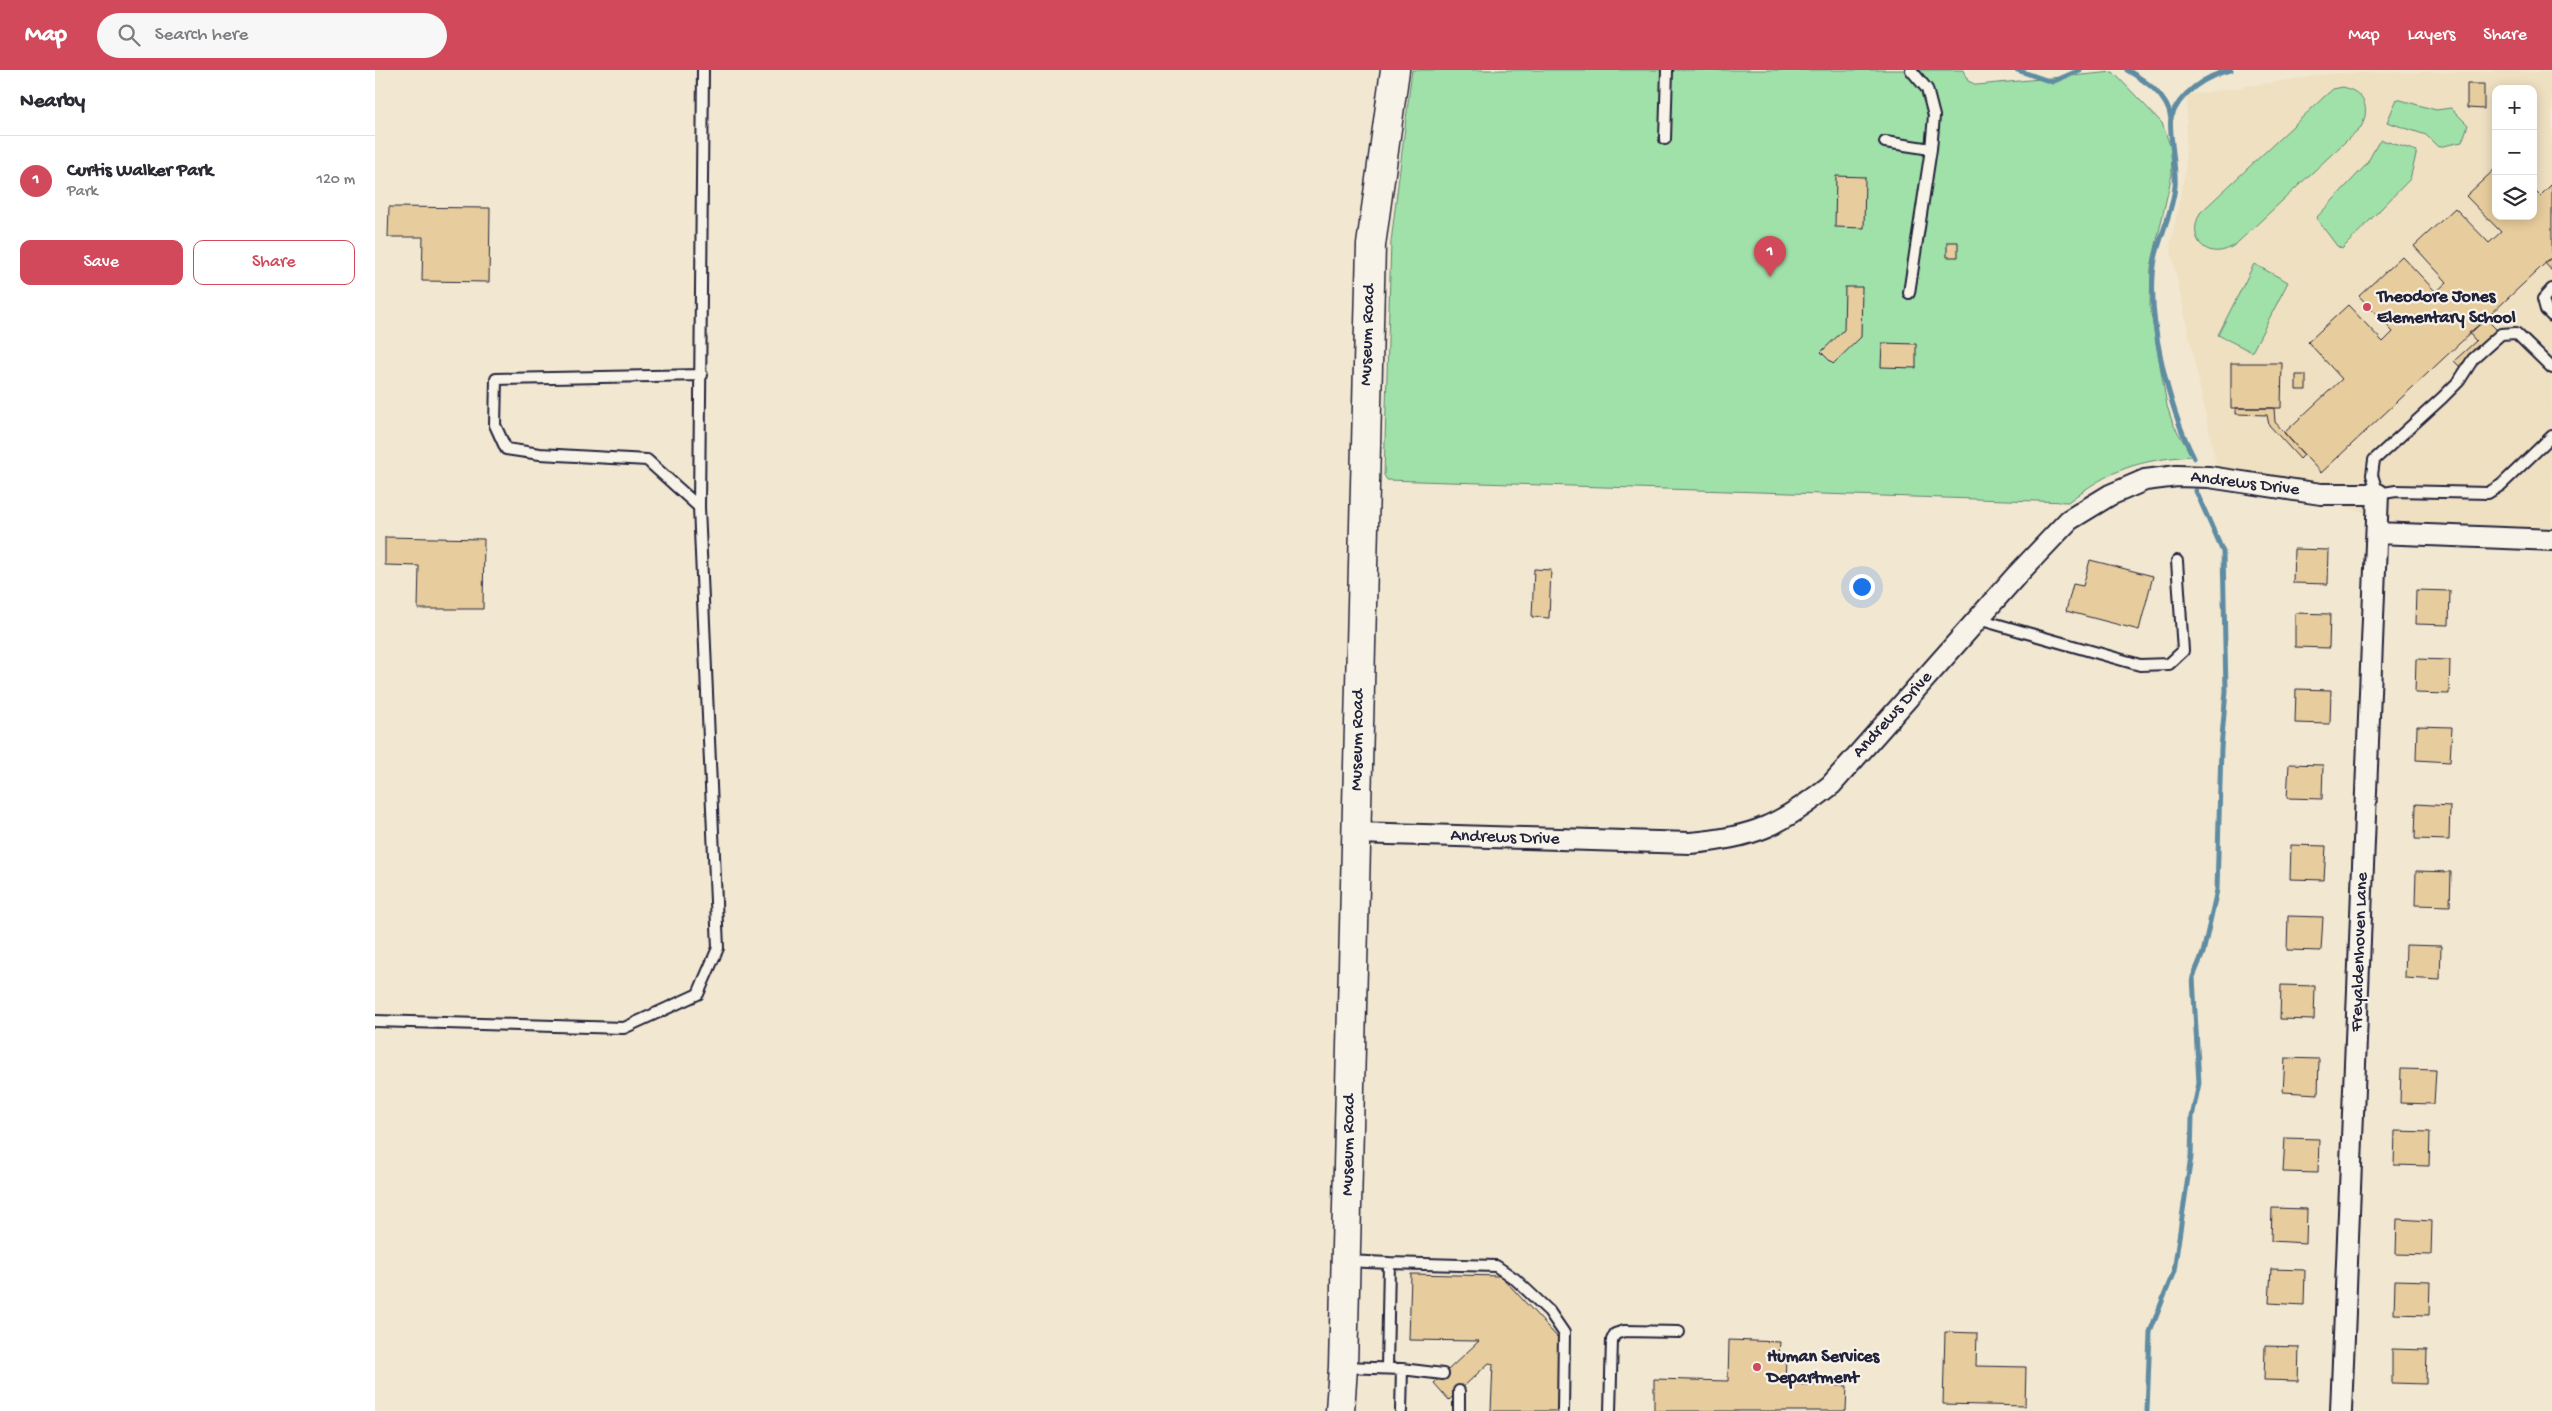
<!DOCTYPE html>
<html lang="en">
<head>
<meta charset="utf-8">
<style>
	body { margin:0; font-family:"Gochi Hand",sans-serif; background:#f7f7f7; color:#2b2b33 }
	.controls { position:absolute; right:15px; top:15px; display:grid; overflow:hidden; border-radius:10px; box-shadow:0 2px 12px #0003 }
	.controls button { width:45px; height:45px; display:grid; place-items:center; padding:0; border:0; border-bottom:1px solid #e1e1e2; background:#fff; color:#2b2b33; font:25px sans-serif }
	.you { position:absolute; left:1486px; top:516px; width:18px; height:18px; margin:-12px; border:4px solid #fff; border-radius:50%; background:#1a73e8; box-shadow:0 0 0 8px #1a73e833 }
	.badge { display:grid; place-items:center; width:32px; height:32px; border-radius:50%; background:#d1495b; color:#fff; font-size:16px; font-weight:700 }
	.pin { position:absolute; translate:-50% -41px; filter:drop-shadow(0 1px 2px #0008) }
	.pin::after { content:''; position:absolute; top:26px; width:18px; height:15px; background:inherit; clip-path:polygon(0 0,100% 0,50% 100%) }
	.list { margin:0; padding:0; list-style:none }
	h2 { display:flex; justify-content:space-between; align-items:center; height:65px; margin:0; padding:0 20px; font-size:21px }
	h2 small { font-size:16px; font-weight:400; color:#7c7c81 }
	.list li { display:grid; grid-template-columns:32px 1fr auto; gap:15px; align-items:center; box-sizing:border-box; height:90px; padding:0 20px; border-top:1px solid #e1e1e2 }
	.list b { display:block; font-size:19px; white-space:nowrap }
	.list p { margin:0; font-size:16px; white-space:nowrap; color:#7c7c81 }
	.list em { font-size:16px; font-style:normal; color:#7c7c81 }
	.actions { display:flex; gap:10px; padding:15px 20px }
	.actions a { flex:1; padding:11px 0; border:1px solid #d1495b; border-radius:10px; text-align:center; font-size:18px; color:#d1495b }
	.actions .main { background:#d1495b; color:#fff }
	.icon { flex:none; width:28px; height:28px; fill:none; stroke:currentColor; stroke-width:2; stroke-linecap:round; stroke-linejoin:round }
	.map { position:relative; flex:none; width:2177px; height:1341px; overflow:hidden }
	header { display:flex; align-items:center; gap:30px; box-sizing:border-box; height:70px; padding:0 25px; background:#d1495b; color:#fff }
	header strong { font-size:24px }
	nav { display:flex; gap:28px; margin-inline-start:auto; font-size:18px }
	.search { width:350px; height:45px; background:#f7f7f7; display:flex; align-items:center; gap:12px; box-sizing:border-box; padding:0 18px; border-radius:28px; color:#7c7c81; font-size:19px }
	main { display:flex }
	aside { flex:1; background:#fff }
	.map>svg:first-child { display:block }
	.built { fill:#efe0c2; fill-rule:evenodd }
	.green { fill:#a0e1aa; stroke:#618272 }
	.lines { fill:none; stroke-linecap:round; stroke-linejoin:round }
	.stream { stroke:#5f8ca2; stroke-width:5 }
	.building { fill:#e7cd9d; stroke:#22223b }
	.lane-casing { stroke:#22223b; stroke-width:14 }
	.street-casing { stroke:#22223b; stroke-width:24 }
	.secondary-casing { stroke:#22223b; stroke-width:31 }
	.lane { stroke:#f7f3e8; stroke-width:10 }
	.street { stroke:#f7f3e8; stroke-width:20 }
	.secondary { stroke:#f7f3e8; stroke-width:28 }
	.poi-dot { fill:#d1495b; stroke:#f7f3e8; stroke-width:2 }
	.labels { text-anchor:middle; dominant-baseline:central; stroke-width:4.5; stroke-linejoin:round; paint-order:stroke }
	.poi-label { font-size:18px; font-weight:bold; fill:#22223b; stroke:#f7f3e8; text-anchor:start }
	.street-label { font-size:18px; fill:#22223b; stroke:#f7f3e8 }
</style>
</head>
<body>
<header>
<strong>Map</strong>
<div class="search"><svg class="icon" aria-label="search" viewBox="0 0 24 24"><circle cx="10" cy="10" r="6"/><path d="M15 15l6 6"/></svg>Search here</div>
<nav><a>Map</a><a>Layers</a><a>Share</a></nav>
</header>
<main>
<aside>
<h2>Nearby<small></small></h2>
<ul class="list">
<li><span class="badge">1</span><div><b>Curtis Walker Park</b><p>Park</p></div><em>120 m</em></li>
</ul>
<div class="actions"><a class="main">Save</a><a>Share</a></div>
</aside>
<div class="map">
<svg width="2177" height="1341" viewBox="0 0 2177 1341">
	<rect width="100%" height="100%" fill="#f2e8d2"/>
	<filter id="ink" filterUnits="userSpaceOnUse"><feTurbulence type="fractalNoise" baseFrequency=".02" numOctaves="2"/><feDisplacementMap in="SourceGraphic" scale="10" xChannelSelector="R" yChannelSelector="G"/><feConvolveMatrix kernelMatrix="1 2 1 2 8 2 1 2 1" color-interpolation-filters="sRGB"/></filter>
	<g filter="url(#ink)">
		<!-- built -->
		<path class="built" d="M 2122,1 L 2177,2 L 2177,458 L 2024,452 L 1962,435 L 1846,418 L 1795,176 L 1810,102 L 1812,25 L 1958,3 ZM 2121,19 L 2158,19 L 2158,146 L 2121,146 Z"/>
		<!-- green -->
		<path class="green" d="M 1037,0 L 1588,0 L 1593,11 L 1602,15 L 1738,2 L 1787,53 L 1796,78 L 1797,104 L 1776,197 L 1775,237 L 1792,336 L 1798,354 L 1817,386 C 1763,390 1736,399 1693,432 L 1012,410 L 1009,405 L 1016,172 Z
			M 1968,17 C 1989,22 1996,38 1986,57 L 1861,174 C 1836,193 1810,172 1825,143 L 1950,26 L 1958,19 Z
			M 2022,29 L 2061,40 L 2076,38 L 2093,55 L 2087,72 L 2063,77 L 2051,65 L 2012,52 Z
			M 2007,70 L 2042,81 L 2035,109 L 1967,179 L 1962,176 L 1941,148 L 1991,95 L 2003,73 Z
			M 1879,194 L 1913,212 L 1877,282 L 1843,265 Z"/>
		<g class="lines">
			<!-- stream -->
			<path class="stream" d="M 1642,0 L 1677,12 L 1705,0
				M 1752,0 C 1771,11 1793,26 1796,49
				M 1819,388 C 1794,339 1770,245 1780,189 C 1785,165 1798,141 1800,116 C 1802,99 1793,59 1796,48 C 1804,23 1832,5 1856,0
				M 1772,1341 L 1775,1262 L 1799,1201 L 1816,1087 L 1817,1047 L 1824,1013 L 1818,907 L 1828,883 L 1842,820 L 1846,678 L 1851,621 L 1848,482 L 1821,421"/>
		</g>
		<!-- building -->
		<path class="building" d="M 2092,14 L 2109,14 L 2109,39 L 2092,38 Z
			M 2121,98 L 2121,146 L 2158,146 L 2158,119 L 2165,126 L 2177,114 L 2177,187 L 1946,403 L 1909,363 L 1967,309 L 1933,272 L 1973,235 L 2008,272 L 2018,262 L 1984,226 L 2027,186 L 2061,222 L 2072,212 L 2039,176 L 2080,138 L 2114,173 L 2126,162 L 2091,126 Z
			M 1461,106 L 1490,107 L 1489,158 L 1460,157 Z
			M 14,137 L 115,138 L 114,212 L 47,211 L 48,167 L 13,167 Z
			M 1572,172 L 1583,172 L 1583,187 L 1572,187 Z
			M 2177,187 L 2177,201 L 2170,193 Z
			M 1470,217 L 1487,217 L 1486,267 L 1458,294 L 1446,282 L 1469,260 Z
			M 2111,249 L 2122,260 L 2084,296 L 2079,291 L 2101,271 L 2094,263 Z
			M 1507,273 L 1541,274 L 1541,298 L 1506,297 Z
			M 1856,293 L 1907,293 L 1906,338 L 1856,338 Z
			M 1921,305 L 1931,305 L 1931,320 L 1921,320 Z
			M 1861,338 L 1899,338 L 1900,352 L 1929,385 L 1925,389 L 1894,355 L 1892,345 L 1861,344 Z
			M 10,467 L 109,469 L 108,539 L 43,539 L 44,496 L 10,495 Z
			M 1919,479 L 1954,480 L 1953,514 L 1918,513 Z
			M 1715,490 L 1778,506 L 1764,560 L 1691,541 L 1698,514 L 1708,516 Z
			M 1159,499 L 1176,500 L 1174,548 L 1157,547 Z
			M 2041,520 L 2075,521 L 2074,555 L 2040,554 Z
			M 1920,543 L 1955,544 L 1954,578 L 1920,577 Z
			M 2041,589 L 2075,590 L 2074,624 L 2040,623 Z
			M 1921,619 L 1956,620 L 1955,654 L 1920,653 Z
			M 2042,656 L 2077,657 L 2075,692 L 2041,690 Z
			M 1914,694 L 1948,695 L 1947,729 L 1912,728 Z
			M 2041,734 L 2075,736 L 2074,770 L 2040,769 Z
			M 1916,775 L 1951,776 L 1949,810 L 1915,809 Z
			M 2041,801 L 2076,802 L 2075,836 L 2040,835 Z
			M 1913,846 L 1948,847 L 1946,881 L 1912,880 Z
			M 2031,875 L 2066,876 L 2065,910 L 2030,908 Z
			M 1906,915 L 1940,916 L 1939,950 L 1905,949 Z
			M 1910,988 L 1944,989 L 1943,1024 L 1908,1022 Z
			M 2026,999 L 2061,1000 L 2059,1034 L 2025,1033 Z
			M 2020,1061 L 2055,1062 L 2054,1096 L 2019,1095 Z
			M 1910,1068 L 1944,1069 L 1943,1103 L 1908,1102 Z
			M 1897,1138 L 1932,1139 L 1931,1173 L 1896,1171 Z
			M 2022,1149 L 2057,1151 L 2056,1185 L 2021,1184 Z
			M 1896,1199 L 1930,1200 L 1929,1235 L 1894,1233 Z
			M 1036,1204 L 1126,1206 L 1184,1269 L 1182,1341 L 1116,1341 L 1118,1294 L 1114,1293 L 1074,1330 L 1059,1313 L 1104,1271 L 1034,1270 Z
			M 2020,1210 L 2055,1211 L 2054,1245 L 2019,1244 Z
			M 1570,1262 L 1602,1263 L 1601,1296 L 1651,1297 L 1650,1336 L 1568,1334 Z
			M 1354,1270 L 1405,1272 L 1404,1285 L 1411,1285 L 1410,1314 L 1472,1316 L 1471,1341 L 1279,1341 L 1279,1309 L 1353,1311 Z
			M 1890,1276 L 1924,1277 L 1923,1311 L 1889,1310 Z
			M 2017,1279 L 2052,1280 L 2051,1314 L 2017,1313 Z"/>
		<g class="lines">
			<!-- lane casing -->
			<g class="lane-casing">
				<path id="lane" d="M 1290,69 L 1292,0
					M 1510,72 L 1556,79
					M 2177,219 L 2168,229 L 2171,240 L 2177,246
					M 1534,223 L 1556,79 L 1559,46 L 1552,19 L 1536,0
					M 2177,298 L 2141,263 L 2126,264 L 2098,289 L 2084,311 L 2067,328 L 1999,390 L 1997,405 L 2003,424 L 2021,421 L 2113,423 L 2126,415 L 2177,366
					M 324,437 L 272,390 L 165,384 L 131,379 L 120,355 L 121,309 L 327,305
					M 1603,549 L 1765,595 L 1794,594 L 1808,581 L 1802,491
					M 0,951 L 249,958 L 323,924 L 343,878 L 324,437 L 328,0
					M 972,1191 L 1014,1193 L 1012,1298
					M 1014,1193 L 1121,1196 L 1140,1209 L 1174,1241 L 1189,1263 L 1188,1341
					M 969,1297 L 1027,1299 L 1026,1341
					M 1027,1299 L 1068,1304
					M 1084,1321 L 1084,1341
					M 1235,1341 L 1237,1270 L 1240,1264 L 1249,1261 L 1304,1262"/>
			</g>
			<!-- street casing -->
			<g class="street-casing">
				<path id="street" d="M 2002,463 L 2177,470
					M 981,763 L 1315,773 C 1378,768 1406,755 1456,715 L 1640,507 L 1694,450 L 1735,425 L 1770,410 L 1802,406 L 1834,407 L 1946,424 L 2003,424 L 1966,1341"/>
			</g>
			<!-- secondary casing -->
			<g class="secondary-casing">
				<path id="secondary" d="M 965,1341 L 968,1297 L 996,175 L 1020,0"/>
			</g>
			<!-- lane -->
			<use href="#lane" class="lane"/>
			<!-- street -->
			<use href="#street" class="street"/>
			<!-- secondary -->
			<use href="#secondary" class="secondary"/>
		</g>
	</g>
	<!-- markers -->
	<g class="poi-dot">
		<circle cx="1992" cy="237" r="5"/>
		<circle cx="1382" cy="1297" r="5"/>
	</g>
	<g class="labels">
		<!-- poi labels -->
		<g class="poi-label">
			<text x="2002" y="227">Theodore Jones<tspan x="2002" dy="21">Elementary School</tspan></text>
			<text x="1392" y="1287">Human Services<tspan x="1392" dy="21">Department</tspan></text>
		</g>
		<!-- street labels -->
		<g class="street-label">
			<text transform="translate(993 265) rotate(-88)">Museum Road</text>
			<text transform="translate(1870 414) rotate(7)">Andrews Drive</text>
			<text transform="translate(1518 645) rotate(-48)">Andrews Drive</text>
			<text transform="translate(983 670) rotate(-89)">Museum Road</text>
			<text transform="translate(1130 768) rotate(2)">Andrews Drive</text>
			<text transform="translate(1985 882) rotate(-88)">Freyaldenhoven Lane</text>
			<text transform="translate(974 1075) rotate(-89)">Museum Road</text>
		</g>
	</g>
</svg>
<div class="controls">
<button>+</button>
<button>−</button>
<button><svg class="icon" aria-label="layers" viewBox="0 0 24 24"><path d="M12 4l9 5-9 5-9-5zM3 14l9 5 9-5"/></svg></button>
</div>
<div class="you"></div>
<div class="pin badge" style="left:1395px;top:207px">1</div>
</div>
</main>
</body>
</html>
